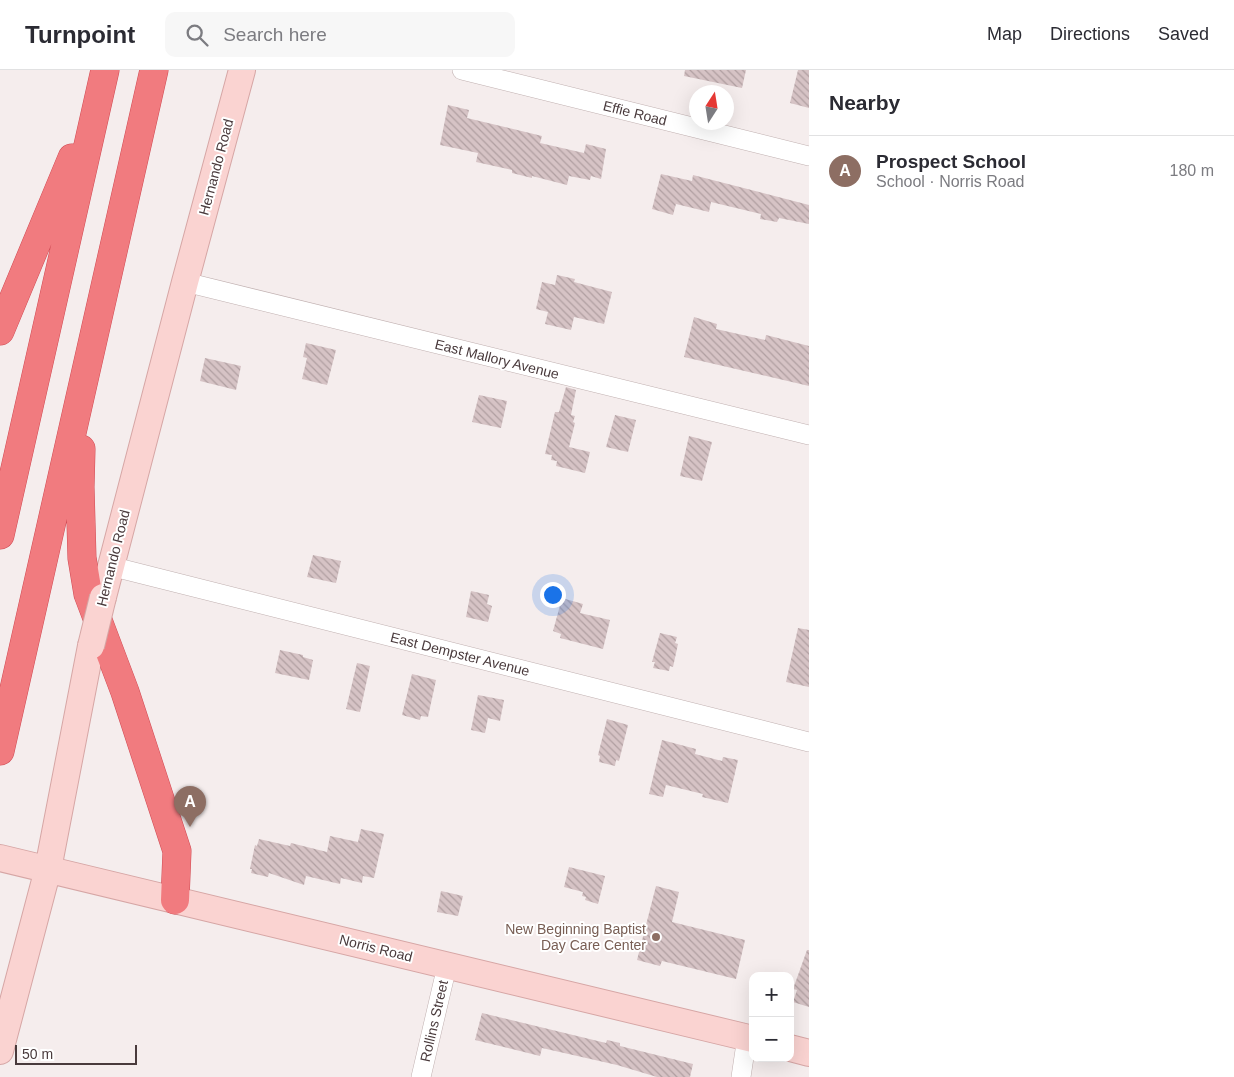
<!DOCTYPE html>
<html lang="en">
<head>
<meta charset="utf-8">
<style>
	body { margin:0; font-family:Arial,sans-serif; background:#f7f7f7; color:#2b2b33 }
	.controls { position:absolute; right:15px; bottom:15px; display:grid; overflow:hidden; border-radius:10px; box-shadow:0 5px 20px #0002 }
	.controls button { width:45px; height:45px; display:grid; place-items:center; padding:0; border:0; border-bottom:1px solid #e1e1e2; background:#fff; color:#2b2b33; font:25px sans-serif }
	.compass { position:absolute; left:689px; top:15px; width:45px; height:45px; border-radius:50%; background:#fff; box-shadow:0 5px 20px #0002; rotate:12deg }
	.scale { position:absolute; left:15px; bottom:12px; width:122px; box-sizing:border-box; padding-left:5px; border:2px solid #493a3c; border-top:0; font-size:14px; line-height:18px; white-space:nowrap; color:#493a3c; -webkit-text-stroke:4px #fff; paint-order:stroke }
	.you { position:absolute; left:552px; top:524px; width:18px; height:18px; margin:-12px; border:4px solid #fff; border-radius:50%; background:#1a73e8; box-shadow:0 0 0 8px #1a73e833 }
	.badge { display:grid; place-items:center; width:32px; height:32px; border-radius:50%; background:#e73196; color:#fff; font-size:16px; font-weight:700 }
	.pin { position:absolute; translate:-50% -41px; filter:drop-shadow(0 1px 2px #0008) }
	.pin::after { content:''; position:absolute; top:26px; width:18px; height:15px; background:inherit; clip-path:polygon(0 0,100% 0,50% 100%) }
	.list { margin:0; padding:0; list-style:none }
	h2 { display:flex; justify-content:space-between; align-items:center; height:65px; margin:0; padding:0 20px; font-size:21px }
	h2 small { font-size:16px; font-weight:400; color:#7c7c81 }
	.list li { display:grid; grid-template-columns:32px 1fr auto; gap:15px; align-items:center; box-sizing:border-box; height:70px; padding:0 20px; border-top:1px solid #e1e1e2 }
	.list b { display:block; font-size:19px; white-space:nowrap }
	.list p { margin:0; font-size:16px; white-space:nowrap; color:#7c7c81 }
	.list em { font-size:16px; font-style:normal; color:#7c7c81 }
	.icon { flex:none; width:28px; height:28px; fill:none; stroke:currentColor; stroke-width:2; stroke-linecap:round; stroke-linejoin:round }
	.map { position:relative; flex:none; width:809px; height:1007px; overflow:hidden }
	header { display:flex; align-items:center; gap:30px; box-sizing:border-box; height:70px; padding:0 25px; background:#fff; border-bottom:1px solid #e1e1e2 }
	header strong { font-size:24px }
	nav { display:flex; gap:28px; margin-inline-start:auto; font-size:18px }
	.search { width:350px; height:45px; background:#f7f7f7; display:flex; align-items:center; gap:12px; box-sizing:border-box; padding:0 18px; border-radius:10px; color:#7c7c81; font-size:19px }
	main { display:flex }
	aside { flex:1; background:#fff }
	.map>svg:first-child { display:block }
	.building { fill:url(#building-back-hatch) }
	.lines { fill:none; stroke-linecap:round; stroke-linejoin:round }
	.street-casing { stroke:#c0b0b0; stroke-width:20 }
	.secondary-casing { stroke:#d6a6a5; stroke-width:28 }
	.highway-casing { stroke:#d04b54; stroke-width:29 }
	.street { stroke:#fff; stroke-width:19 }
	.secondary { stroke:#fad3d1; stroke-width:26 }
	.highway { stroke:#f17b7f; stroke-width:28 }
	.secondary-bridge-casing { stroke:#d6a6a5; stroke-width:28; stroke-linecap:butt }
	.secondary-bridge { stroke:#fad3d1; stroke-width:26 }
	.education-dot { fill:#8d6e63; stroke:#fff; stroke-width:2 }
	.labels { text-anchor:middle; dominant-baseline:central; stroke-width:4; stroke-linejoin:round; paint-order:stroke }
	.street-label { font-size:14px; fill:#493a3c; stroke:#fff }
	.education-label { font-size:14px; fill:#785e54; stroke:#fff; text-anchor:end }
</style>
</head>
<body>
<header>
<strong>Turnpoint</strong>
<div class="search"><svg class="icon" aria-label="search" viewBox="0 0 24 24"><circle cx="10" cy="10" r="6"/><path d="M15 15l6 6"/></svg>Search here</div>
<nav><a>Map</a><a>Directions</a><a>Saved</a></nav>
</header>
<main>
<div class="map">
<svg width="809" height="1007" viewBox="0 0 809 1007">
	<defs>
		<pattern id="building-back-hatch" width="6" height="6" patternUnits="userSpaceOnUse" patternTransform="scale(1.25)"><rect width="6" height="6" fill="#d6c3c5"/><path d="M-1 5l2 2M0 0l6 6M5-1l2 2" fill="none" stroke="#b09fa1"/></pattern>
	</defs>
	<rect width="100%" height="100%" fill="#f5eded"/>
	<!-- building -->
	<path class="building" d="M 685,0 L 746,0 L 742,18 L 684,6 Z
		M 798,0 L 809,0 L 809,38 L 790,33 Z
		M 448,35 L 469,40 L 467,48 L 542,66 L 540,73 L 584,83 L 586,74 L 606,79 L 601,109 L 591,106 L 590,110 L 569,106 L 567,115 L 532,106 L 532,108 L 512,103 L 512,100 L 476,92 L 478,83 L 440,75 Z
		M 661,104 L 692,111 L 693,105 L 809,135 L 809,154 L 779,148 L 777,152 L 760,149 L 761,144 L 711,132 L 709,142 L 676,134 L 673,145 L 652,139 Z
		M 557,205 L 575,209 L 574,212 L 612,222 L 604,254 L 574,247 L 571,260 L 545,254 L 548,242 L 536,239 L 542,212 L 555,215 Z
		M 694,247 L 717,254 L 716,259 L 765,270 L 766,265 L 809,276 L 809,316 L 684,287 Z
		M 306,273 L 336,280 L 327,315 L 302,309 L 307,288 L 303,287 Z
		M 205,288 L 241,296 L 236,320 L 200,311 Z
		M 566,317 L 576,320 L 571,345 L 575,346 L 573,352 L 575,353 L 569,377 L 590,382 L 585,403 L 556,396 L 557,391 L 551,390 L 552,385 L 545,384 L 555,342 L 559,342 Z
		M 479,325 L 507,331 L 501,358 L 472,352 Z
		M 615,345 L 636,350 L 628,382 L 606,377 Z
		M 689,366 L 712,372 L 702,411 L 680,406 Z
		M 313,485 L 341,491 L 336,513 L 307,507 Z
		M 471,521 L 489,525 L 487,534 L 492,536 L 488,552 L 466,547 Z
		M 562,528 L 583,534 L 580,543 L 610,550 L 603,579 L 560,568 L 561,564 L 553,561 Z
		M 798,558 L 809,560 L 809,617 L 786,612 Z
		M 660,563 L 677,567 L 675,573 L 678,574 L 673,597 L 670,596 L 669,601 L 653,598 L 655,592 L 652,592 Z
		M 280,580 L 303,585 L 303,587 L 313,590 L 309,610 L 275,603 Z
		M 357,593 L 370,596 L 360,642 L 346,639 Z
		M 412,604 L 436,610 L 428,647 L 421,646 L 420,650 L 402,645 Z
		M 478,625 L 504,630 L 500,651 L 488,648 L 485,663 L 471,660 Z
		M 607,649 L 628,655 L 619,691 L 616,690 L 615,696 L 599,692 L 600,686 L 598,685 Z
		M 662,670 L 696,679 L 695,684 L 722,691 L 723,687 L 738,690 L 728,733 L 702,727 L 703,724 L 666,715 L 663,727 L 649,724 Z
		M 361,759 L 384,764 L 374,808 L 363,806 L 362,813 L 341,808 L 340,814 L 306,806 L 304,815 L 269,803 L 268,807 L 251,803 L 252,799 L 250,799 L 255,775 L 257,776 L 259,769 L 290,776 L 291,773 L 327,782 L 330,766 L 358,772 Z
		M 569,797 L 605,806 L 598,834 L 585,830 L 586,827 L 582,826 L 583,822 L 564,817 Z
		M 656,816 L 679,822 L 672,852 L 745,870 L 736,909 L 662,891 L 660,896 L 637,890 Z
		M 441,821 L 463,826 L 458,846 L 437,842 Z
		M 807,880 L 809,880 L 809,937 L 793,932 L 797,920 L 793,919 Z
		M 482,943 L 606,973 L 607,970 L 620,973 L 620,976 L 693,994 L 690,1007 L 657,1007 L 617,995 L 542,978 L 540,986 L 475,970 Z"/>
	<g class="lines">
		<!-- street casing -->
		<g class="street-casing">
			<path id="street" d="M 462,0 L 809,86
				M 185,212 L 809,365
				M 110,496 L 809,672
				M 421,1007 L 447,896
				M 741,1007 L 747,967"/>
		</g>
		<!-- secondary casing -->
		<g class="secondary-casing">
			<path id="secondary" d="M 103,527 L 185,212 L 242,0
				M 0,788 L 753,969
				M 790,978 L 809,983
				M 0,981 L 48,799 L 91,576"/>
		</g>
		<!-- highway casing -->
		<g class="highway-casing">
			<path id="highway" d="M 0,261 L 72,88
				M 81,379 L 80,417 L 82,488 L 88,524 L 125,622 L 177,781 L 175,830
				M 0,465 L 105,0
				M 0,681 L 154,0"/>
		</g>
		<!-- street -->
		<use href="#street" class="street"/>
		<!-- secondary -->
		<use href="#secondary" class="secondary"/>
		<!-- highway -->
		<use href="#highway" class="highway"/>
		<!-- secondary-bridge casing -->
		<g class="secondary-bridge-casing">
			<path id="secondary-bridge" d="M 91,576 L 103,527"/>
		</g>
		<!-- secondary-bridge -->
		<use href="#secondary-bridge" class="secondary-bridge"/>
	</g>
	<!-- markers -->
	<circle class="education-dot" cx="656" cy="867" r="5"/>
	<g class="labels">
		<!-- street labels -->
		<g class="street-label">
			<text transform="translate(635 43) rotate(14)">Effie Road</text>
			<text transform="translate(216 97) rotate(-75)">Hernando Road</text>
			<text transform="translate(497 289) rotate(14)">East Mallory Avenue</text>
			<text transform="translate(113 488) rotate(-76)">Hernando Road</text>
			<text transform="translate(460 584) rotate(14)">East Dempster Avenue</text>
			<text transform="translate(376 878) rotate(14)">Norris Road</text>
			<text transform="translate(434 951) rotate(-77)">Rollins Street</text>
		</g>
		<!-- education labels -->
		<g class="education-label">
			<text x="646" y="859">New Beginning Baptist<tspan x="646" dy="16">Day Care Center</tspan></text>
		</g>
	</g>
</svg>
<div class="controls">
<button>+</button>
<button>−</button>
</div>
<svg class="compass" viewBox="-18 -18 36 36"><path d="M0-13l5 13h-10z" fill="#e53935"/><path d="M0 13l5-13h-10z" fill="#7c7c81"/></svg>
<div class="scale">50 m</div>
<div class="you"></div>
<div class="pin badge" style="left:190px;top:757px;background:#8d6e63">A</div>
</div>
<aside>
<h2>Nearby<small></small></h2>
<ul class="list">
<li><span class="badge" style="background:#8d6e63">A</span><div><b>Prospect School</b><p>School · Norris Road</p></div><em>180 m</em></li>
</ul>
</aside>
</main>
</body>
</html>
